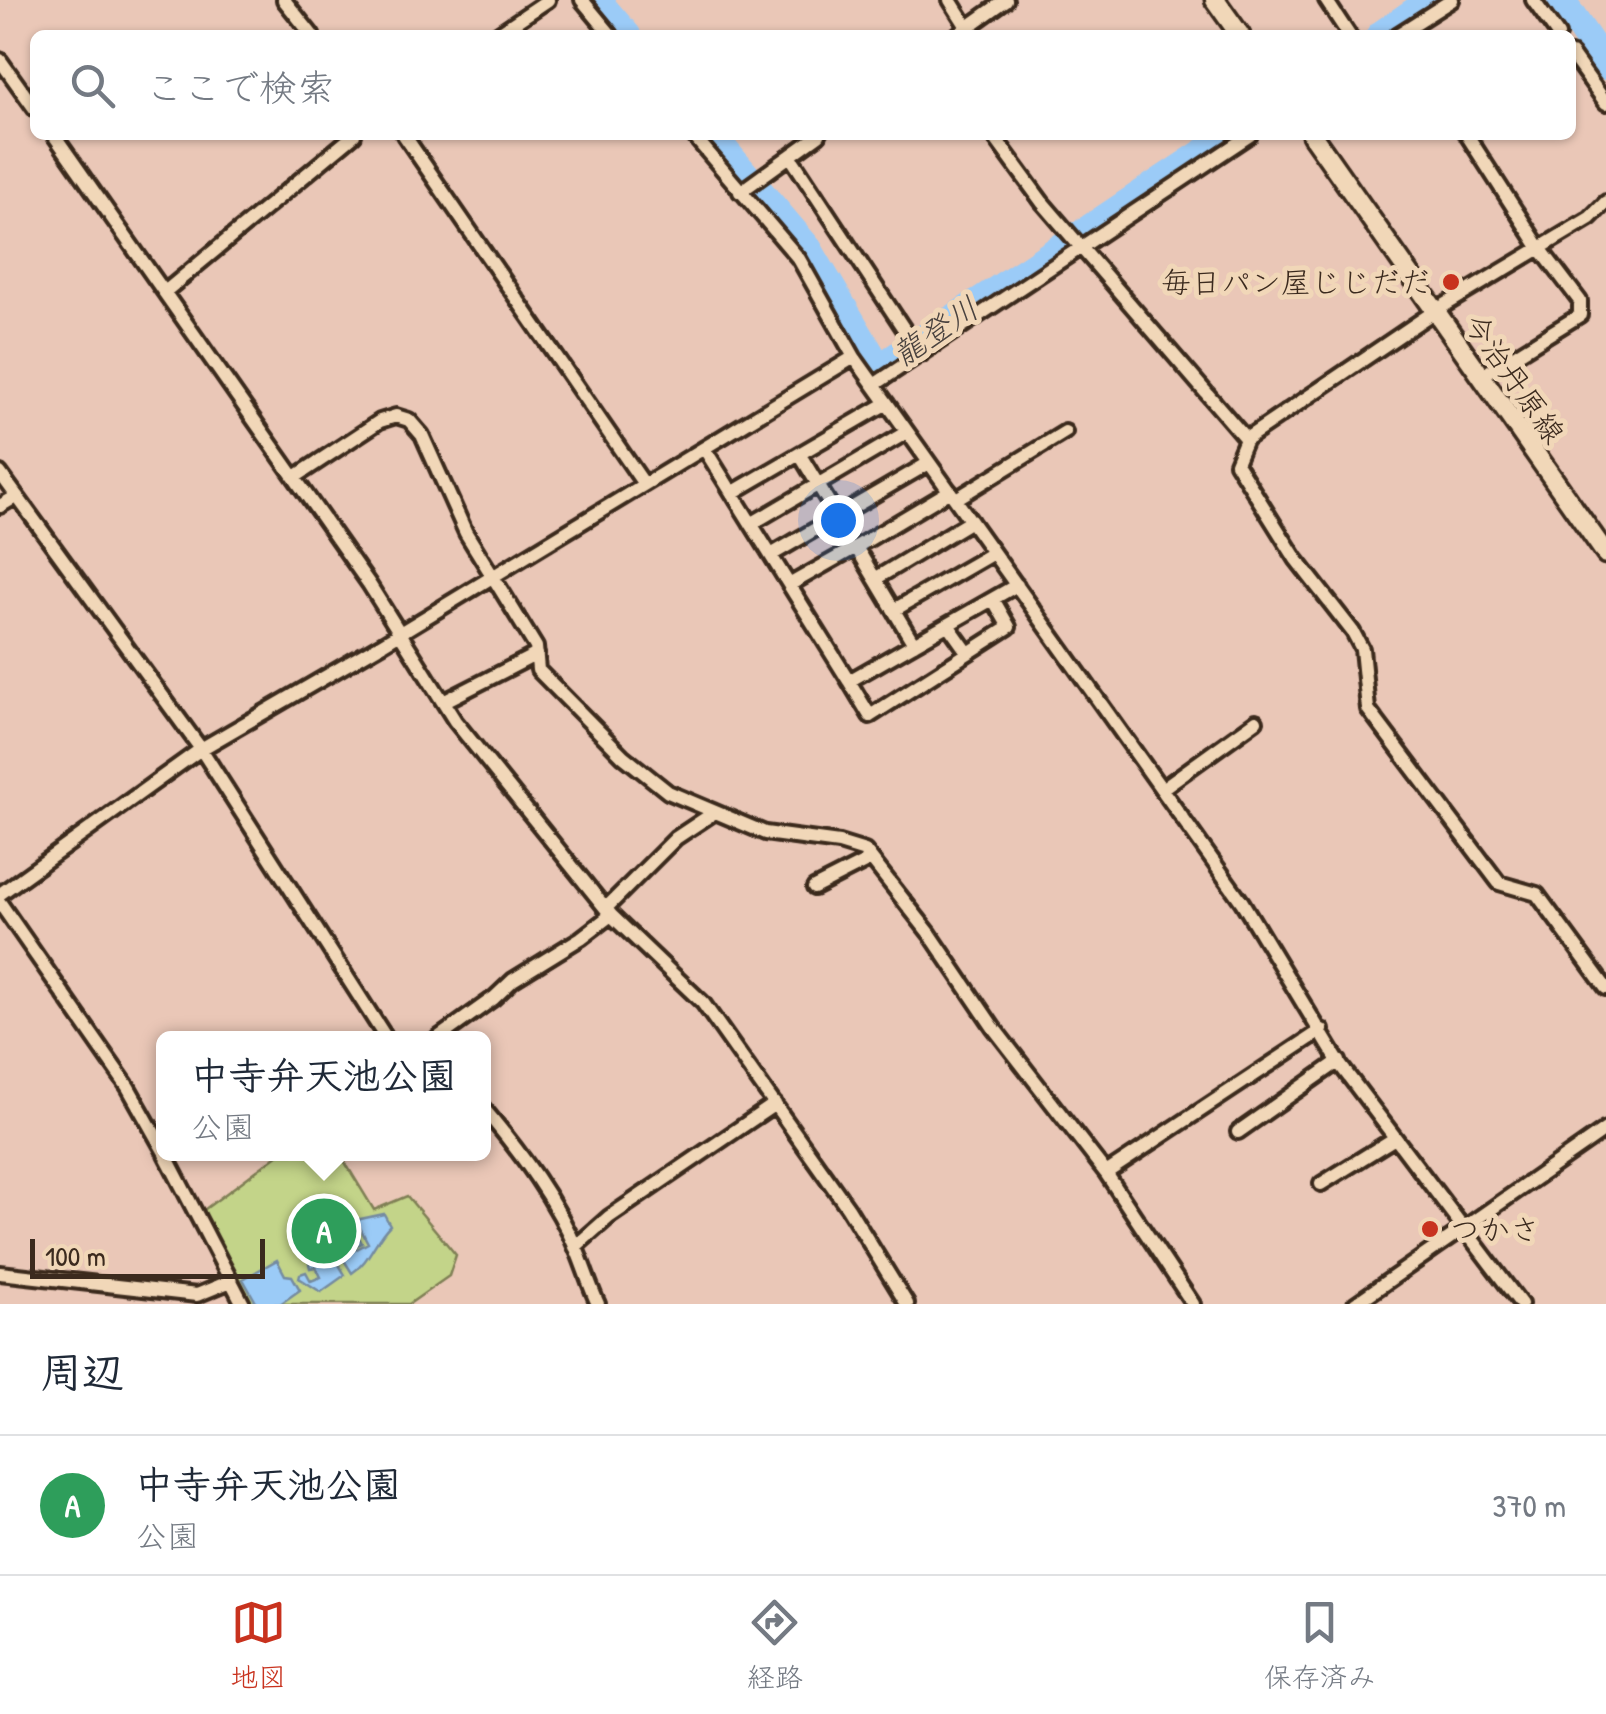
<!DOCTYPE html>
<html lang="ja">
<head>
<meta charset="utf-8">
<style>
	body { margin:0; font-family:"Patrick Hand","Klee One",sans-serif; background:#f2f2f3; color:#1f2937 }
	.scale { position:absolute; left:30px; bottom:25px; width:235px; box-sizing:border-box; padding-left:10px; border:5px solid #3b2a1e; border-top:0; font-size:28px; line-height:35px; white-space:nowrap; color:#3b2a1e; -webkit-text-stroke:8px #f1d7b8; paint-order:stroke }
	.you { position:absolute; left:838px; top:520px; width:35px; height:35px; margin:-25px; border:8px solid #fff; border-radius:50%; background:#1a73e8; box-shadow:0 0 0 15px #1a73e833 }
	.badge { display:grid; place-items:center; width:65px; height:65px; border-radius:50%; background:#c8321e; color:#fff; font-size:32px; font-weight:700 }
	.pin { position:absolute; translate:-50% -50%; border:5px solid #fff; box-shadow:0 2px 10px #0006 }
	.popup { position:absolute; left:156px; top:1031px; width:335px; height:130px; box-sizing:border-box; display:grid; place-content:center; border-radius:15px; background:#fff; filter:drop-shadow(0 2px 8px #0005); font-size:32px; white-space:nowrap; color:#747a83 }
	.popup b { font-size:38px; color:#1f2937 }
	.popup::after { content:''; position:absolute; left:50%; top:100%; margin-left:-20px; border:20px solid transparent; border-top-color:#fff }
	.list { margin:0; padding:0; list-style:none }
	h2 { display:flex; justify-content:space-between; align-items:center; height:130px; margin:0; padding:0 40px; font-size:42px }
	h2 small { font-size:32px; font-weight:400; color:#747a83 }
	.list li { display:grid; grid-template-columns:65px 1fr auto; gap:30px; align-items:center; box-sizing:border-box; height:140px; padding:0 40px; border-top:2px solid #e0e1e3 }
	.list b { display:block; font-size:38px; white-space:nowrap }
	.list p { margin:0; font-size:32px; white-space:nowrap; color:#747a83 }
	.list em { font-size:32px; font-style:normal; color:#747a83 }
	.icon { flex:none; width:55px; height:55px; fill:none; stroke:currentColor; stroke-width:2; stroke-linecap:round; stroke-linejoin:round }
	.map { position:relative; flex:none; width:1606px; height:1304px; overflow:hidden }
	.search { position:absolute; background:#fff; box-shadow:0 2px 8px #0004; left:30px; right:30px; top:30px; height:110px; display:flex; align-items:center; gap:25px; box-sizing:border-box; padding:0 35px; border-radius:15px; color:#747a83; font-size:38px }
	.sheet { height:270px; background:#fff }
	nav { display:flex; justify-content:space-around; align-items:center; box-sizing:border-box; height:140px; border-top:2px solid #e0e1e3; background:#fff; font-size:28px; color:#747a83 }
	nav a { display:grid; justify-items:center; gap:5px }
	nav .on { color:#c8321e }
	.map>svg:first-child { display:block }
	.green { fill:#c3d489; stroke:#7f7f54; stroke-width:2.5 }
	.water { fill:#9bcbf7; stroke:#758ba0; stroke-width:2.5 }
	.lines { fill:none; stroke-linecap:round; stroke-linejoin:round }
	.river { stroke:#9bcbf7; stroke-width:28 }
	.street-casing { stroke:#3b2a1e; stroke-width:20 }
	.secondary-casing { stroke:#3b2a1e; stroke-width:25 }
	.street { stroke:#f1d7b8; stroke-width:12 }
	.secondary { stroke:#f1d7b8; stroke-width:18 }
	.poi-dot { fill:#c8321e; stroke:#f1d7b8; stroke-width:4 }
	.labels { text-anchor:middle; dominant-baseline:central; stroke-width:10; stroke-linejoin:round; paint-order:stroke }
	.poi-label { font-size:30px; fill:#3b2a1e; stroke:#f1d7b8; text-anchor:end }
	.street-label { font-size:30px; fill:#3b2a1e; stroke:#f1d7b8 }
	.water-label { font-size:32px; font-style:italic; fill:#49423f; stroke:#f1d7b8 }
</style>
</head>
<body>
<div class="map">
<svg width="1606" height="1304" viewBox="0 0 1606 1304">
	<rect width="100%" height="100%" fill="#eac7b7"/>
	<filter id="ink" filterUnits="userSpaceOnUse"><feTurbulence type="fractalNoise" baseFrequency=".01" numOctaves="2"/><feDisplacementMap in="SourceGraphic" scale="20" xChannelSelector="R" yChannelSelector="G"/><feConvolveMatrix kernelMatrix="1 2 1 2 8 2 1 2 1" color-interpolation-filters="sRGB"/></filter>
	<g filter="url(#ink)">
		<!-- green -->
		<path class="green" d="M 279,1154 L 340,1154 L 374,1210 L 407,1196 L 456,1255 L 449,1276 L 409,1304 L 248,1304 L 201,1212 Z"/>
		<!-- water -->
		<path class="water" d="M 384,1214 L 390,1225 C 374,1241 370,1261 352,1273 L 342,1257 L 368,1243 L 356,1220 Z
			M 351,1222 L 362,1243 L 345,1250 L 341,1243 L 330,1249 L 345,1275 L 321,1292 L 299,1278 L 300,1274 L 306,1272 L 311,1281 L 321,1277 L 316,1267 L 310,1268 L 309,1264 L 315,1259 L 309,1251 L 328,1241 L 327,1237 Z
			M 277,1260 L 285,1275 L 292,1276 L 300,1290 L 280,1304 L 257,1304 L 243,1279 Z"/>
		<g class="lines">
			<!-- river -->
			<path class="river" d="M 597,0 L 627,35
				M 1561,0 L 1606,66
				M 1380,35 L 1431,0
				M 712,135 L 808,248 L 879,368 L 1230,135"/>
			<!-- street casing -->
			<g class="street-casing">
				<path id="street" d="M 284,0 L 312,35
					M 582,0 L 611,35
					M 950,0 L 967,27
					M 1326,0 L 1349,35
					M 1533,0 L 1558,35
					M 496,35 L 548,0
					M 957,35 L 1006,0
					M 1397,35 L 1452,0
					M 1571,54 L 1606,103
					M 0,60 L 35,109
					M 54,135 L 369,584 L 455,721 L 611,915 L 703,1003 L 848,1208 L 907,1304
					M 404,135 L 644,484
					M 693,135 L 799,259 L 854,357 L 1242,902 L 1341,1066 L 1521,1304
					M 993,135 L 1042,202 L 1246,439 L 1435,311 L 1590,218 L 1606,202
					M 1467,135 L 1539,247 L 1580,301 L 1580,315 L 1480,377
					M 790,156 L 921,355
					M 740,192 L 819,135
					M 166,291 L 354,135
					M 874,385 L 1250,135
					M 1246,439 L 1236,463 L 1296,559 L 1353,632 L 1362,649 L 1368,709 L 1499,883 L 1537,894 L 1606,988
					M 704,448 L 849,681 L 1017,585
					M 800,455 L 837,516
					M 0,473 L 201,749 L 386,1038
					M 295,477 L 380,421 L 396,416 L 409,420 L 422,435 L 466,533 L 536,647 L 538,670 L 623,756 L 668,792 L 765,833 L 839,843 L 865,851 L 930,934 L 993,1027 L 1106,1173 L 1193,1304
					M 732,493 L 887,403
					M 956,499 L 1065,432
					M 0,506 L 17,496
					M 751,524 L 907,432
					M 856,547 L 950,491
					M 771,555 L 929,463
					M 875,579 L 971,521
					M 789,585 L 856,547 L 914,644
					M 894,610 L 993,553
					M 948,625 L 968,653
					M 849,681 L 870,716 L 1009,627 L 993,599
					M 443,702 L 537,654
					M 1163,788 L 1256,721
					M 814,888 L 871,859
					M 0,894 L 201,749 L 382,644 L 854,357
					M 0,903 L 128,1087 L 164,1151
					M 606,908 L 676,838 L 715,812
					M 438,1038 L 494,998 L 513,980 L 581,938 L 611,915
					M 484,1109 C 520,1152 557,1201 578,1253 C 585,1270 590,1287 598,1304
					M 1238,1132 L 1339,1061
					M 165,1154 L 243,1304
					M 1106,1173 L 1322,1030
					M 1321,1184 L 1395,1138
					M 575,1247 L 609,1217 L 775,1104
					M 0,1273 L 197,1295 L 231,1281
					M 1355,1304 L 1606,1129"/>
			</g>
			<!-- secondary casing -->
			<g class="secondary-casing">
				<path id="secondary" d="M 1215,0 L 1240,35
					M 1312,135 L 1606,554"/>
			</g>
			<!-- street -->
			<use href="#street" class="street"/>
			<!-- secondary -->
			<use href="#secondary" class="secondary"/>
		</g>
	</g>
	<!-- markers -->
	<g class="poi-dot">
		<circle cx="1451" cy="282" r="10"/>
		<circle cx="1430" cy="1229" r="10"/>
	</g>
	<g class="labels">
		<!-- poi labels -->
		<g class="poi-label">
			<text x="1431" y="282">毎日パン屋じじだだ</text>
			<text x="1450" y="1229" text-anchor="start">つかさ</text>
		</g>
		<!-- street labels -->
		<g class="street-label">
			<text transform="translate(1515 378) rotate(55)">今治丹原線</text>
		</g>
		<!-- water labels -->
		<g class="water-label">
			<text transform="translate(935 331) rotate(-34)">龍登川</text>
		</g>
	</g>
</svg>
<div class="scale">100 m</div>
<div class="you"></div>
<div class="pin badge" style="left:324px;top:1231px;background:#2e9e5b">A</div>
<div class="popup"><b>中寺弁天池公園</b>公園</div>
<div class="search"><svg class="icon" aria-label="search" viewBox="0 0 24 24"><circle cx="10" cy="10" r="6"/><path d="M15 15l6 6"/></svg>ここで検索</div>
</div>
<section class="sheet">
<h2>周辺<small></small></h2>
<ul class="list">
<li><span class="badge" style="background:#2e9e5b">A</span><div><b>中寺弁天池公園</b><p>公園</p></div><em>370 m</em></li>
</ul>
</section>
<nav>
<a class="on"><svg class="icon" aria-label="map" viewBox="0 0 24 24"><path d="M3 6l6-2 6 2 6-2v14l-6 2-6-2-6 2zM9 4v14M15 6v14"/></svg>地図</a>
<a><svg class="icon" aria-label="directions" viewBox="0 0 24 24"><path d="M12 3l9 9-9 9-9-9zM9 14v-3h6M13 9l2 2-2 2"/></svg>経路</a>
<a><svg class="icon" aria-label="saved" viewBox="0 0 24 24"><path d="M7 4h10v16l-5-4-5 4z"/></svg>保存済み</a>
</nav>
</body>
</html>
